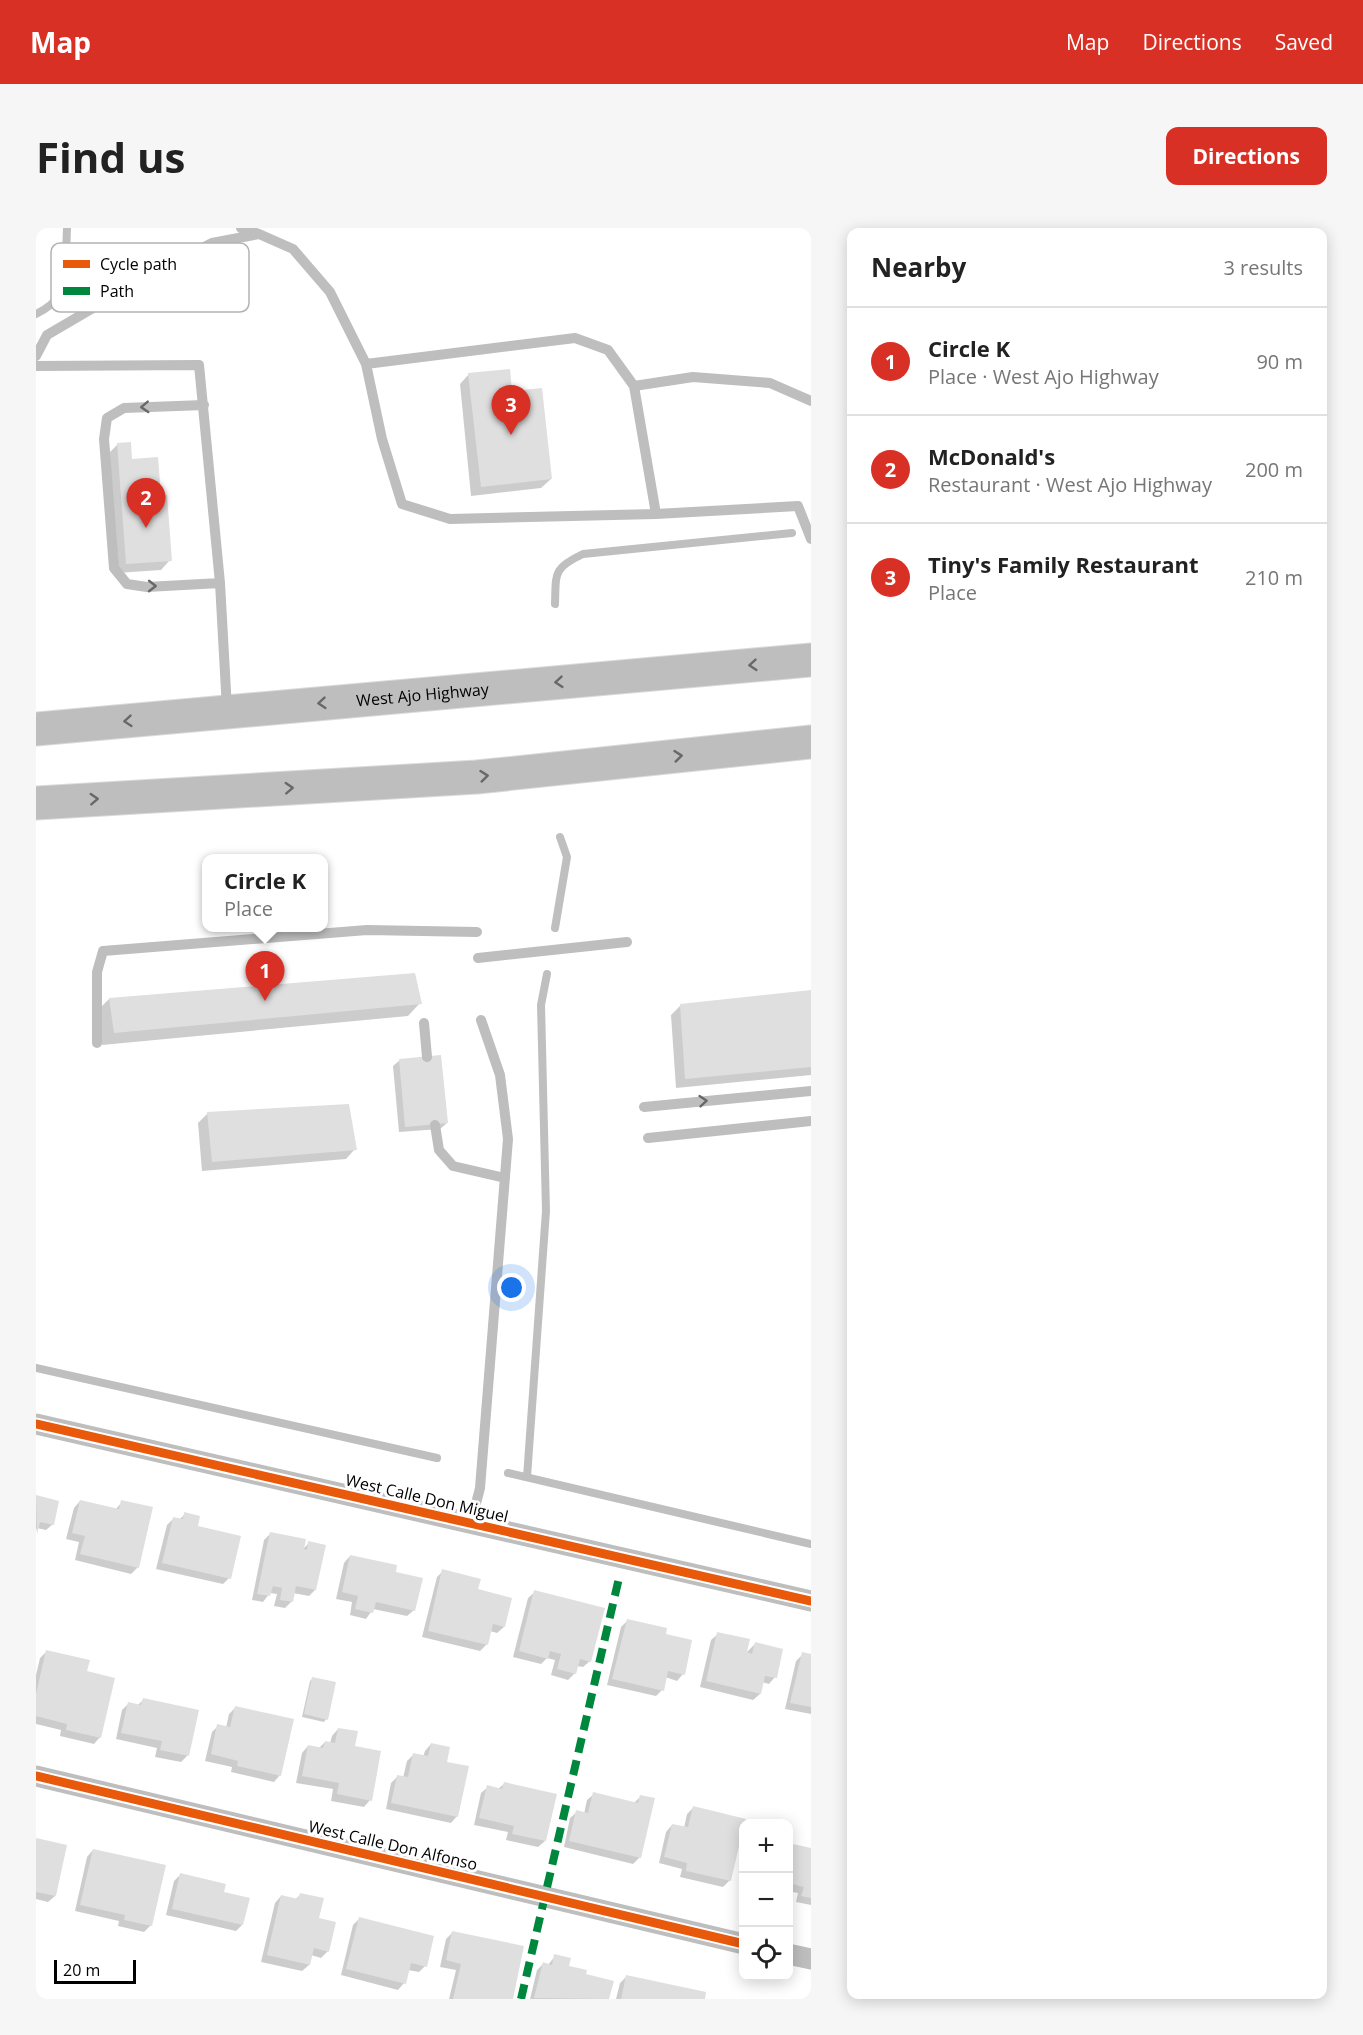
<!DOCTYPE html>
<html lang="en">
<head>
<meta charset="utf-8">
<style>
	body { margin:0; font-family:"Open Sans",sans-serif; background:#f6f6f6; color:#222 }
	.controls { position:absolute; right:18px; bottom:18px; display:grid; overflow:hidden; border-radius:12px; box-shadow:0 3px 15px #0003 }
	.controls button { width:54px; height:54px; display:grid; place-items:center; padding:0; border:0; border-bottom:2px solid #e0e0e0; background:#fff; color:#222; font:30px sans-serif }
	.scale { position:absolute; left:18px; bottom:15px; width:82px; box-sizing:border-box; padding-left:6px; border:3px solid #000; border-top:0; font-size:16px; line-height:21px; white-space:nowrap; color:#000; -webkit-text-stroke:4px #fff; paint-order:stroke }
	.you { position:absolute; left:476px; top:1060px; width:21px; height:21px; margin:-15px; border:4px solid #fff; border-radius:50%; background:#1a73e8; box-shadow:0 0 0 9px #1a73e833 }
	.badge { display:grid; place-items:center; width:39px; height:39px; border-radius:50%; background:#d93025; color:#fff; font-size:20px; font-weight:700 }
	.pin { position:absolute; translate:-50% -50px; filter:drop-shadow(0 2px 3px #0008) }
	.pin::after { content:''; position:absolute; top:32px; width:21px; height:18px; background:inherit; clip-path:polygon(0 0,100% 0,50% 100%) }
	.popup { position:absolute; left:166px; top:626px; width:126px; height:78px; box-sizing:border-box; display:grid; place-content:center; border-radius:12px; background:#fff; filter:drop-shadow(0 2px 4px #0005); font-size:20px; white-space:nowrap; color:#767676 }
	.popup b { font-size:22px; color:#222 }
	.popup::after { content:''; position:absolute; left:50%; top:100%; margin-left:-12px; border:12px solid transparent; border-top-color:#fff }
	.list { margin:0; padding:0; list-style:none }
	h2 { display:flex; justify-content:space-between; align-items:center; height:78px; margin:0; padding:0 24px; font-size:26px }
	h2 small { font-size:20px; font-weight:400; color:#767676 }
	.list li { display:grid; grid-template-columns:39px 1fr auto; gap:18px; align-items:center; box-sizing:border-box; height:108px; padding:0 24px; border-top:2px solid #e0e0e0 }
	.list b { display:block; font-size:22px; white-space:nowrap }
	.list p { margin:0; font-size:20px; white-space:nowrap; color:#767676 }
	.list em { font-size:20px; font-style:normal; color:#767676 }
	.icon { flex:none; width:33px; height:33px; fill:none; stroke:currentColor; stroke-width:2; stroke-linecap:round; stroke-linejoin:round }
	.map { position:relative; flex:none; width:775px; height:1771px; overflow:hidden; border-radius:12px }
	header { display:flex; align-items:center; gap:36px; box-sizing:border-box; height:84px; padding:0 30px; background:#d93025; color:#fff }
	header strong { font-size:28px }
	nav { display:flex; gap:33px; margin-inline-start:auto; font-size:21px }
	.intro { display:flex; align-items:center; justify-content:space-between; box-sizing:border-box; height:144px; padding:0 36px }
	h1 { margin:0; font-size:42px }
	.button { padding:15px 27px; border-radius:12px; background:#d93025; color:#fff; font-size:21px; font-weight:700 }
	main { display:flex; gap:36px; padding:0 36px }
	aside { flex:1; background:#fff; border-radius:12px; box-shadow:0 3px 15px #0003 }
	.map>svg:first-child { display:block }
	.shadow { fill:#0003 }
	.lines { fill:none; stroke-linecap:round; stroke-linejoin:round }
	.stream { stroke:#bfbfbf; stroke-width:8 }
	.building { fill:#dfdfdf }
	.primary-casing { stroke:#dbdbdb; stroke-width:35 }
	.service { stroke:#bebebe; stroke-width:10 }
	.minor { stroke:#bebebe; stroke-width:21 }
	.primary { stroke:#bebebe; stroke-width:33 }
	.quiet { stroke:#00873e; stroke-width:8; stroke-dasharray:15 8; stroke-linecap:butt }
	.cycleway-casing { stroke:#fff; stroke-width:13 }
	.cycleway { stroke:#e8590c; stroke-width:9 }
	.oneway { stroke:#686868 }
	.labels { text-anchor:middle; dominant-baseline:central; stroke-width:6; stroke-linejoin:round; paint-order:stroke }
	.street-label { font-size:16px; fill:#000; stroke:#fff }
	.key { fill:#fff; stroke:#b2b2b2; stroke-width:1.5 }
	.key-label { font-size:16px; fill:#000 }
</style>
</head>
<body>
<header>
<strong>Map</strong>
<nav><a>Map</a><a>Directions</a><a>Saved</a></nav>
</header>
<div class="intro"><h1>Find us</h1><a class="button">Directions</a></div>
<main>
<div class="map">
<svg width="775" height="1771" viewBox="0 0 775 1771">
	<rect width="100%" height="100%" fill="#fff"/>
	<!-- shadow -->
	<path class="shadow" d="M 433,146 L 475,164 L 515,251 L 505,260 L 435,268 L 424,156 Z
		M 82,216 L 123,269 L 134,332 L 125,342 L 81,345 L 72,226 Z
		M 775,764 L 775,847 L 640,860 L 635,787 L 644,778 Z
		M 73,771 L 384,775 L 372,788 L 66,817 L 61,783 Z
		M 364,832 L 411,895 L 404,901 L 363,904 L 357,838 Z
		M 172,885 L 319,921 L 310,931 L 166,943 L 162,895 Z
		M 0,1269 L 22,1274 L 17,1296 L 10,1302 L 1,1300 L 0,1303 Z
		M 44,1273 L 79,1282 L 86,1274 L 102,1339 L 95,1346 L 39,1332 L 43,1314 L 30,1311 L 38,1280 Z
		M 149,1286 L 193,1350 L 187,1356 L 120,1341 L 131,1297 L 137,1291 L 143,1292 Z
		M 234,1306 L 267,1321 L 273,1315 L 279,1362 L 273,1368 L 257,1365 L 255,1374 L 249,1380 L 238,1378 L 241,1366 L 234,1365 L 227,1374 L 216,1372 L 228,1312 Z
		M 314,1328 L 358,1345 L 378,1382 L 371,1388 L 337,1381 L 330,1391 L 314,1387 L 316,1374 L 300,1371 L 308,1335 Z
		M 407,1343 L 440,1362 L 468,1399 L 461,1405 L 454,1403 L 450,1417 L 444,1423 L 386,1409 L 401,1349 Z
		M 499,1364 L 554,1433 L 547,1439 L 541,1438 L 539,1445 L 532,1452 L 515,1447 L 519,1432 L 511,1430 L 505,1436 L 477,1429 L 492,1370 Z
		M 591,1393 L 628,1407 L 647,1446 L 641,1453 L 629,1449 L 626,1462 L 620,1468 L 571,1457 L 585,1399 Z
		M 682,1406 L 709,1426 L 719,1416 L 739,1449 L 733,1456 L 726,1454 L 724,1466 L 717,1472 L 664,1459 L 675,1412 Z
		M 10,1424 L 49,1444 L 64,1509 L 58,1516 L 24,1508 L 25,1502 L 0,1496 L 0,1447 L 4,1430 Z
		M 767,1426 L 775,1428 L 775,1486 L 749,1481 L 760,1433 Z
		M 277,1450 L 290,1491 L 288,1494 L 266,1489 L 274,1453 Z
		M 107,1472 L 161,1483 L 151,1528 L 145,1534 L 119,1529 L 121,1520 L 80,1511 L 86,1482 L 92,1476 L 101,1478 Z
		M 200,1479 L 244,1547 L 238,1554 L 195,1544 L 196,1539 L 169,1533 L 176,1504 L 182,1498 L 190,1500 L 193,1486 Z
		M 302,1501 L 318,1519 L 334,1572 L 328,1579 L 295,1573 L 297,1561 L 260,1555 L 266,1525 L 272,1518 L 283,1520 L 289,1514 L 294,1515 L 296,1508 Z
		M 395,1516 L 410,1535 L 421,1588 L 415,1595 L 350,1581 L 355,1555 L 362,1548 L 367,1550 L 371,1533 L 377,1527 L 387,1529 L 389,1523 Z
		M 468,1556 L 509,1613 L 502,1619 L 470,1612 L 472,1604 L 438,1597 L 445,1565 L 452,1559 L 462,1561 Z
		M 558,1566 L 598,1575 L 605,1568 L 604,1629 L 597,1636 L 528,1619 L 534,1590 L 541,1584 L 548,1586 L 551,1572 Z
		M 657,1580 L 694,1652 L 687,1659 L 644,1649 L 646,1641 L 623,1635 L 630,1604 L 636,1597 L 648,1600 L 651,1586 Z
		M 0,1612 L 19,1668 L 12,1674 L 0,1671 Z
		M 752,1617 L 775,1622 L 775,1677 L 760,1674 L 762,1665 L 752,1663 Z
		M 57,1622 L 115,1697 L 108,1704 L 82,1698 L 83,1693 L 39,1683 L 51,1629 Z
		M 144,1647 L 186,1665 L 206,1697 L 200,1703 L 130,1687 L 138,1653 Z
		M 264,1667 L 281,1691 L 292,1723 L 285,1730 L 275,1727 L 273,1737 L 266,1743 L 225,1734 L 239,1675 L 245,1668 L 259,1672 Z
		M 324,1690 L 389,1738 L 383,1744 L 372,1742 L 368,1755 L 362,1762 L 305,1747 L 317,1697 Z
		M 417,1704 L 475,1771 L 413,1771 L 420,1742 L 404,1739 L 410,1711 Z
		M 519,1728 L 531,1739 L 548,1747 L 576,1754 L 572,1771 L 494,1771 L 501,1742 L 507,1736 L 512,1737 Z
		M 590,1749 L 668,1771 L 580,1771 L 584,1755 Z"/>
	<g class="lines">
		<!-- stream -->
		<path class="stream" d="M 0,86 C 8,82 18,76 22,68 C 31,51 30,19 31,0
			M 519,376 C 520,345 517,340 547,326 L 756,305
			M 519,700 L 531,629 L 524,609
			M 0,1140 L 401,1230
			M 472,1245 L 775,1316
			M 491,1249 L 510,983 L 505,777 L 511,746"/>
	</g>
	<!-- building -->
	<path class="building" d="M 474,141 L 476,163 L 506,160 L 516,251 L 445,259 L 432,145 Z
		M 95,214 L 96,231 L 122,229 L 125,267 L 131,267 L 136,333 L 90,336 L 81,215 Z
		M 379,745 L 386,776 L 78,805 L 73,770 Z
		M 775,762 L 775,839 L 649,851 L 644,776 Z
		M 405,827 L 412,895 L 369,899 L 363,831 Z
		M 313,876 L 321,922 L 176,934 L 171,884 Z
		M 0,1267 L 23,1273 L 18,1297 L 4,1294 L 1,1306 Z
		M 44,1272 L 83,1281 L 85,1272 L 117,1279 L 103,1340 L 44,1326 L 49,1308 L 36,1305 Z
		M 148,1284 L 164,1288 L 162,1298 L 205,1308 L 195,1351 L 126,1335 L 137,1289 L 147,1291 Z
		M 234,1304 L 270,1311 L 268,1321 L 271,1322 L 272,1313 L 290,1317 L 280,1362 L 260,1358 L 257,1374 L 244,1372 L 246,1360 L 237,1358 L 234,1368 L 221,1366 Z
		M 314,1327 L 361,1337 L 360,1344 L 387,1350 L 379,1383 L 340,1374 L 337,1385 L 319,1381 L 322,1368 L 306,1364 Z
		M 406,1341 L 445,1351 L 442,1361 L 476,1370 L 469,1399 L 457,1396 L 452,1417 L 392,1403 Z
		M 498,1362 L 569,1380 L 555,1434 L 544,1431 L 540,1446 L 521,1441 L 525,1426 L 514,1423 L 512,1431 L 483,1423 Z
		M 591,1391 L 631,1400 L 630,1406 L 656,1412 L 649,1447 L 632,1443 L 628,1463 L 576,1451 Z
		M 681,1404 L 714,1411 L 711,1424 L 716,1426 L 719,1414 L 747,1421 L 741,1450 L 729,1448 L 725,1466 L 670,1453 Z
		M 10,1422 L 54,1432 L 51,1443 L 79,1450 L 65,1510 L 30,1502 L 31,1496 L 0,1488 L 0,1466 Z
		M 766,1424 L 775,1426 L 775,1479 L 754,1475 Z
		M 276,1449 L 300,1454 L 292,1492 L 268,1486 Z
		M 107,1470 L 163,1482 L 153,1528 L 124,1522 L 126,1513 L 85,1505 L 92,1474 L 105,1477 Z
		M 199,1478 L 258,1491 L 245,1548 L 201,1538 L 202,1533 L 175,1526 L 181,1496 L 194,1499 Z
		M 302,1500 L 322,1503 L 319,1518 L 345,1523 L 336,1573 L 301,1566 L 303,1555 L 266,1548 L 272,1517 L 287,1520 L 289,1513 L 299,1515 Z
		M 395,1515 L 414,1519 L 411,1534 L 433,1538 L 422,1589 L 355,1575 L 361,1547 L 372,1549 L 377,1525 L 392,1528 Z
		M 468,1554 L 521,1566 L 510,1613 L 476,1606 L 478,1598 L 443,1590 L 451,1557 L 466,1561 Z
		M 557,1564 L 602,1575 L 604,1567 L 619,1570 L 605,1630 L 533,1613 L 540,1582 L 552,1585 Z
		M 657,1578 L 710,1591 L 708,1596 L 695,1653 L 650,1643 L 651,1635 L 628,1629 L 636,1596 L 652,1599 Z
		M 0,1610 L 31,1617 L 20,1668 L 0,1664 Z
		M 752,1615 L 775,1620 L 775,1670 L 765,1668 L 768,1659 L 752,1655 Z
		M 57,1621 L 130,1637 L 116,1698 L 88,1692 L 89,1687 L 44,1677 Z
		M 144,1645 L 190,1656 L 188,1664 L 214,1670 L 207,1697 L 136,1681 Z
		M 264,1665 L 288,1670 L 283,1690 L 300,1694 L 293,1724 L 278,1720 L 274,1737 L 231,1727 L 245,1667 L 262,1671 Z
		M 323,1689 L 398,1708 L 391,1739 L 375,1735 L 370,1756 L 310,1741 Z
		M 416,1703 L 488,1718 L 477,1771 L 417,1771 L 425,1736 L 410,1732 Z
		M 518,1726 L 535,1730 L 533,1738 L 551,1742 L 550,1746 L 578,1753 L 573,1771 L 498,1770 L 507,1734 L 516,1737 Z
		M 590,1747 L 670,1764 L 669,1771 L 585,1771 Z"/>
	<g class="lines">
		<!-- primary casing -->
		<g class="primary-casing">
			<g id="primary">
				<path id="s1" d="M 0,501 L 775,432"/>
				<path d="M 0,575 L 441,549 L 775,514"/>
			</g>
		</g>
		<!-- service -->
		<path class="service" d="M 205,0 L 223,6
			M 0,128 L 11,107 L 98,56 L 176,15 L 223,6 L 257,21 L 294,64 L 330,136 L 346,211 L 366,276 L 414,291 L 620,286 L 762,278 L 775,311
			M 330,136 L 539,110 L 572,122 L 598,158
			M 0,138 L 163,137 L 184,355 L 191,481
			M 168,177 L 88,180 L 71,190 L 68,211 L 78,340 L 91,356 L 111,359 L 184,355
			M 620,286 L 598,158 L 657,149 L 734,155 L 775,173
			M 442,730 L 591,714
			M 388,795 L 391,829
			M 61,815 L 61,744 L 67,723 L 331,702 L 441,704
			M 608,879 L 775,863
			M 399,897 L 403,922 L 417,938 L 469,950
			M 612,910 L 775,893
			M 435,1295 L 444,1260 L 472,911 L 464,847 L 445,792"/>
		<!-- minor -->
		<path class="minor" d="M 0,1196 L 775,1373
			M 0,1548 L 708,1716
			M 752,1726 L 775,1731"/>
		<!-- primary -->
		<use href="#primary" class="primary"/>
		<!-- quiet -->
		<path class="quiet" d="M 485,1771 L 583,1350"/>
		<!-- cycleway casing -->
		<g class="cycleway-casing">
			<path id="cycleway" d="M 0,1196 L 775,1373
				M 0,1548 L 708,1716"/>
		</g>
		<!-- cycleway -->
		<use href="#cycleway" class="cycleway"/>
	</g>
	<!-- one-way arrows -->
	<defs><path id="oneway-chevron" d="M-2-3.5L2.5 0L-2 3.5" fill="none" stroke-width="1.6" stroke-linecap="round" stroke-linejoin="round" transform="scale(1.5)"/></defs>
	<g class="oneway">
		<use href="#oneway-chevron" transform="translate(109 179) rotate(177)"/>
		<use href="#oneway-chevron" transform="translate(116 358)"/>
		<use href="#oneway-chevron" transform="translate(717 437) rotate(175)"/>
		<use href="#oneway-chevron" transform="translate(523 454) rotate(175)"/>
		<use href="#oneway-chevron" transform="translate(286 475) rotate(175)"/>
		<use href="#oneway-chevron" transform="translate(92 493) rotate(175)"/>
		<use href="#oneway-chevron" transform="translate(642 528) rotate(-6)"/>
		<use href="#oneway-chevron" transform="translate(448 548) rotate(-6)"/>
		<use href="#oneway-chevron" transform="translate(253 560) rotate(-3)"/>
		<use href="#oneway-chevron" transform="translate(58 571) rotate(-3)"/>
		<use href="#oneway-chevron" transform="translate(667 873) rotate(-5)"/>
	</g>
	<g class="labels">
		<!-- street labels -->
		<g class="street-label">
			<text stroke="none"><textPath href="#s1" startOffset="388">West Ajo Highway</textPath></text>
			<text transform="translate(391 1270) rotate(13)">West Calle Don Miguel</text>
			<text transform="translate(357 1617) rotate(13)">West Calle Don Alfonso</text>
		</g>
	</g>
	<!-- legend -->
	<rect x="15" y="15" width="198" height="69" rx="9" class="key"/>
	<rect x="27" y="32" width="27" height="8" fill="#e8590c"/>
	<rect x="27" y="59" width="27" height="8" fill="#00873e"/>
	<g class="key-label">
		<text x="64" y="42">Cycle path</text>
		<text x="64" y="69">Path</text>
	</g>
</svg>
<div class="controls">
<button>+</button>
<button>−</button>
<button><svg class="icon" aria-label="locate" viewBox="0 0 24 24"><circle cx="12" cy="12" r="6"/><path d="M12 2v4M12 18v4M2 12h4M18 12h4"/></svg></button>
</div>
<div class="scale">20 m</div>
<div class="you"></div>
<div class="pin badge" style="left:229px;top:773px">1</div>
<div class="popup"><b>Circle K</b>Place</div>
<div class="pin badge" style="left:110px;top:300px">2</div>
<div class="pin badge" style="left:475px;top:207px">3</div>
</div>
<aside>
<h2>Nearby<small>3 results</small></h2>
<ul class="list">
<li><span class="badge">1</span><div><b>Circle K</b><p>Place · West Ajo Highway</p></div><em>90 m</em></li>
<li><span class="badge">2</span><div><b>McDonald's</b><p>Restaurant · West Ajo Highway</p></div><em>200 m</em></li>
<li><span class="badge">3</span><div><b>Tiny's Family Restaurant</b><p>Place</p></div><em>210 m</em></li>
</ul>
</aside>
</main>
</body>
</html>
